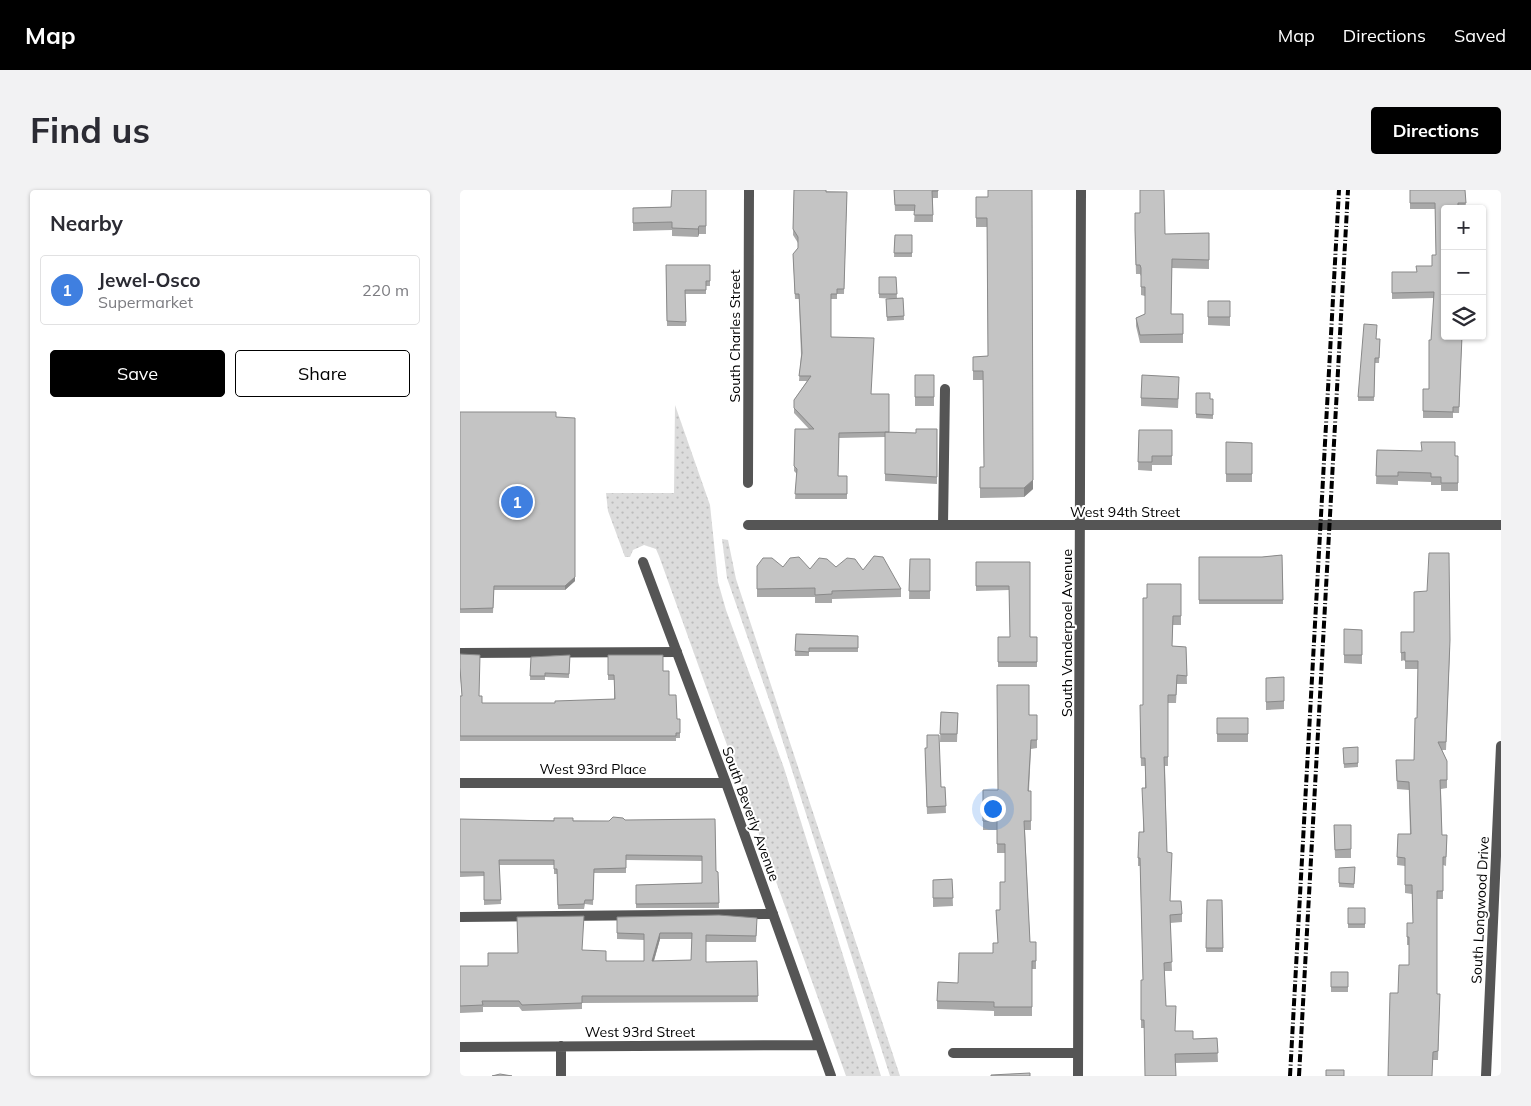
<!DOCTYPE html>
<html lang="en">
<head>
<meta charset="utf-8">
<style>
	body { margin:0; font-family:Mulish,sans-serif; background:#f2f2f3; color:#2b2b33 }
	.controls { position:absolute; right:15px; top:15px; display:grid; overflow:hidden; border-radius:5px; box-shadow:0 1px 4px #0004 }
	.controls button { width:45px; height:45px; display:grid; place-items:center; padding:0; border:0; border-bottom:1px solid #e1e1e2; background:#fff; color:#2b2b33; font:25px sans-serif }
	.you { position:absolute; left:532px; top:618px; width:18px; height:18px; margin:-12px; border:4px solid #fff; border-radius:50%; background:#1a73e8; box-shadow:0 0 0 8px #1a73e833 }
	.badge { display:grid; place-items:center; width:32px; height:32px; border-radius:50%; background:#000; color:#fff; font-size:16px; font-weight:700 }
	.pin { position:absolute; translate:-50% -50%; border:2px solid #fff; box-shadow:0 1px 5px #0006 }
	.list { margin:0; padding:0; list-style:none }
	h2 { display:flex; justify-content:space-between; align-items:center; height:65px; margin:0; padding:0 20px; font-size:21px }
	h2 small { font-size:16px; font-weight:400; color:#7c7c81 }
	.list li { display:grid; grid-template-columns:32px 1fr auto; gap:15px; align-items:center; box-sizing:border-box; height:70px; margin:0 10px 10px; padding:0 10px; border:1px solid #e1e1e2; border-radius:5px }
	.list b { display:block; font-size:19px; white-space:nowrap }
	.list p { margin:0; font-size:16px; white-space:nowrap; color:#7c7c81 }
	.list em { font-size:16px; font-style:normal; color:#7c7c81 }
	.actions { display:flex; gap:10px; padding:15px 20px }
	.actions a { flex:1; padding:11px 0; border:1px solid #000; border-radius:5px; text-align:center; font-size:18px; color:#000 }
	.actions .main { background:#000; color:#fff }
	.icon { flex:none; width:28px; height:28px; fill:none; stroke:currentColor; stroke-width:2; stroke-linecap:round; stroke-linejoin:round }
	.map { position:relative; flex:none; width:1041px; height:886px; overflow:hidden; border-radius:5px }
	header { display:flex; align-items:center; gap:30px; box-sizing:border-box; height:70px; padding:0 25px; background:#000; color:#fff }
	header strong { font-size:24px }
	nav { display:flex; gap:28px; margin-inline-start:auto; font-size:18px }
	.intro { display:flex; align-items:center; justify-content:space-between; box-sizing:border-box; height:120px; padding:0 30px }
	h1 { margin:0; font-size:35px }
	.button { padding:12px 22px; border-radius:5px; background:#000; color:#fff; font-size:18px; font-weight:700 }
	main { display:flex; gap:30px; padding:0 30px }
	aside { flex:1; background:#fff; border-radius:5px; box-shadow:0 1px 4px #0004 }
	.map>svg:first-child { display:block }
	.grass { fill:url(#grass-dots) }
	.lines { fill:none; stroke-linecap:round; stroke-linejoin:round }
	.lane { stroke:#555; stroke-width:10 }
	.street { stroke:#555; stroke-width:10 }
	.rail { stroke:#000; stroke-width:4; stroke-dasharray:8 2.5 1 2.5; stroke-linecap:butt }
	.wall { fill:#a9a9a9; fill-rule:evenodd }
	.shaded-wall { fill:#898989 }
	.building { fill:#c4c4c4; stroke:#898989; fill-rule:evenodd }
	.labels { text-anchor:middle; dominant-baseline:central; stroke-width:4; stroke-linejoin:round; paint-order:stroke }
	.street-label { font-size:14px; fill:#000; stroke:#fff }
</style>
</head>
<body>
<header>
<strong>Map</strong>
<nav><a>Map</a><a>Directions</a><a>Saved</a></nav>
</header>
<div class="intro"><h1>Find us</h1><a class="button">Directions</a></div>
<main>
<aside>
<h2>Nearby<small></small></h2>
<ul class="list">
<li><span class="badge" style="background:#3f7fe0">1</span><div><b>Jewel-Osco</b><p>Supermarket</p></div><em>220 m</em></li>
</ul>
<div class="actions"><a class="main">Save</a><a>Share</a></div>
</aside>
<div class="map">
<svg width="1041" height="886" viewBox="0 0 1041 886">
	<defs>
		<pattern id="grass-dots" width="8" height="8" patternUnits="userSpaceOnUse" patternTransform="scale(1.25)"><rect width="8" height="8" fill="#dcdcdc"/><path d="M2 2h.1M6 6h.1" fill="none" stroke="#bbb" stroke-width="1.8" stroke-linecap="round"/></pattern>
	</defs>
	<rect width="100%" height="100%" fill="#fff"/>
	<!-- grass -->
	<path class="grass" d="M 215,215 L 250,315 L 258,392 L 266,420 L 324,578 L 421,886 L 386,886 L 199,366 L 196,359 L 184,355 L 173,360 L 170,367 L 165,367 L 148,321 L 146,303 L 214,303 Z
		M 262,349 L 268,350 L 276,389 L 440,886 L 430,886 L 313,521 L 267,388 Z"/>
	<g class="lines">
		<!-- lane -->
		<path class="lane" d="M 483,335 L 485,199
			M 0,463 L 217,462
			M 0,727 L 313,724"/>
		<!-- street -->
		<path class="street" d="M 288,293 L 289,0
			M 288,335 L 1041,335
			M 183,372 L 266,593 L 371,886
			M 0,593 L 266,593
			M 101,856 L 101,886
			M 0,857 L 360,855
			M 493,863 L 618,863
			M 618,886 L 621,0
			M 1026,886 L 1041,556"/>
		<!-- rail -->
		<path class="rail" d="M 830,886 L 879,0
			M 839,886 L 888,0"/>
	</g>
	<!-- wall -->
	<path class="wall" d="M 246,0 L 246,44 L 239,44 L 238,47 L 212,46 L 212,40 L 173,41 L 173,18 L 211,17 Z
		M 334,0 L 387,2 L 384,104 L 377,104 L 377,109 L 371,109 L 371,147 L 411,204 L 429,242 L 456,243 L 477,239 L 477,294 L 425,291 L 425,247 L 379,248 L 378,286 L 387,286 L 387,309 L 335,309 L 337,284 L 334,281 L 335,239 L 349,239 L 334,223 L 334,210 L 347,191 L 339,191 L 341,165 L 339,109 L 335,109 L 333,64 L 338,58 L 338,53 L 333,45 Z
		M 434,0 L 478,0 L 478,8 L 473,8 L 473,32 L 454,32 L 455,21 L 435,21 Z
		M 950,0 L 1005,0 L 1006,19 L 985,19 L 1002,146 L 999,223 L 993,223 L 993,228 L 963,228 L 963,199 L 969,199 L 971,150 L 974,108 L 932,109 L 932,82 L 957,82 L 972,76 L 976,65 L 975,19 L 950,19 Z
		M 516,7 L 528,7 L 573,299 L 564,307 L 520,308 L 520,277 L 524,277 L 523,190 L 513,190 L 513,167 L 528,166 L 527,37 L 516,37 Z
		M 675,23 L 680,23 L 705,44 L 749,43 L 749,79 L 712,78 L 711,124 L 723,124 L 723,153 L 680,153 L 676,136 L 676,128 L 685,124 L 685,106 L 681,105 L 681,86 L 680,84 L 676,84 L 675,49 Z
		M 435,45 L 452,45 L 452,67 L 434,67 Z
		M 206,75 L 250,75 L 250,96 L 246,96 L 246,104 L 225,104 L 226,136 L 207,136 Z
		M 419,87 L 436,87 L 437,109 L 419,108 Z
		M 443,108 L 444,130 L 427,131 L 426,109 Z
		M 748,111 L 770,111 L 770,136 L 748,135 Z
		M 916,149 L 920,149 L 919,173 L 915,173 L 914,211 L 898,211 L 898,207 Z
		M 455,185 L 474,185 L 474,216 L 455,216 Z
		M 719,196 L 718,218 L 681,216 L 681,208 Z
		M 736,203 L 750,209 L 753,209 L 753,229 L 736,228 Z
		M 0,222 L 96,227 L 115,391 L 105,400 L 34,400 L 33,423 L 0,423 Z
		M 679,240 L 712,240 L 712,275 L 692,275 L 692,281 L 678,280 Z
		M 766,252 L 792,253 L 792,292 L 766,292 Z
		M 917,260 L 998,266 L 998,301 L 981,301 L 981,295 L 971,295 L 971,292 L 938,291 L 938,295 L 916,294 Z
		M 822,365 L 823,414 L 739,414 L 739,367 L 802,367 Z
		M 450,369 L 470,369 L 470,409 L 449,409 Z
		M 516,372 L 570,372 L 570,447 L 577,447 L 577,477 L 538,477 L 538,447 L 550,447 L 549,400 L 516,401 Z
		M 297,376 L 350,379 L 376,377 L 403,380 L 441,399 L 441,407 L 372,409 L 372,413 L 355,413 L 355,407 L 297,407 Z
		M 721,394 L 721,435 L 713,435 L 712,456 L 726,457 L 727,494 L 717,494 L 716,513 L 708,513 L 708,576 L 705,576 L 707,662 L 710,711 L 722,724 L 722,732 L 710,733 L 712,781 L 704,781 L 706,816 L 715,841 L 733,849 L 757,848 L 758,872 L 716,873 L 684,838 L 681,838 L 681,790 L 683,790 L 680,676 L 678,676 L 678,668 L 683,642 L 685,598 L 685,576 L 681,576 L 680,544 L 683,515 L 687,408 Z
		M 884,439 L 902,440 L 902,474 L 884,473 Z
		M 941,442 L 990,458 L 986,560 L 982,560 L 987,571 L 987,598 L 981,599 L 982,645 L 987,645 L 986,676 L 983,675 L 983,709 L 977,709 L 977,804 L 980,804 L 978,870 L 973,870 L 938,803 L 949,775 L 949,755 L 947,755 L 947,733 L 953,733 L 952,704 L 945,703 L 945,676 L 937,675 L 938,644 L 950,644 L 949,600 L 937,599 L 936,570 L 954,570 L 957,528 L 958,479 L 945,479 L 945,470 L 941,471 Z
		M 336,444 L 398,446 L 398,462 L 349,462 L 349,466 L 335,466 Z
		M 0,464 L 22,513 L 95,513 L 154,509 L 154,490 L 148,490 L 148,465 L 203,481 L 209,505 L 217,529 L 220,529 L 220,548 L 216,548 L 216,551 L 0,551 L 0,506 L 2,506 L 0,483 Z
		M 110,465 L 109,488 L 85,487 L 85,490 L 70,490 L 71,467 Z
		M 824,487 L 824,519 L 806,520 L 806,488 Z
		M 481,522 L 498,523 L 497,552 L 480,552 Z
		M 569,525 L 577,550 L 577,558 L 571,559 L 569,601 L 571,601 L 571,640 L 565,640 L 570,752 L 576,752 L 576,779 L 572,779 L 572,826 L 534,826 L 534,821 L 477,819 L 477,811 L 533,763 L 538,753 L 536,720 L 540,720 L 545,692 L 545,663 L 537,663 L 537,640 L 523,640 L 523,600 L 538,600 Z
		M 757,528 L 788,528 L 788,552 L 757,552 Z
		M 898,557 L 898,577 L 884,578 L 883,558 Z
		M 467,558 L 481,597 L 485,597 L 486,623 L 467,624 L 465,565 Z
		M 0,629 L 149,631 L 255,629 L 256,681 L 258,682 L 259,718 L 176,718 L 176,695 L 242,693 L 242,671 L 166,670 L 166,683 L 134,683 L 133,715 L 125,714 L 124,719 L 98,719 L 97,684 L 94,684 L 94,675 L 39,675 L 41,714 L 24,715 L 24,686 L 0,687 Z
		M 874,635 L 891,635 L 891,668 L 875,668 Z
		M 895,677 L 894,698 L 879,697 L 879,678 Z
		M 492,689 L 493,716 L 473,717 L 473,690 Z
		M 747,710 L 762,710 L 763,762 L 746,762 Z
		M 888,718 L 905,718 L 905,738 L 888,738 Z
		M 157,727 L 297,735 L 296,752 L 246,752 L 246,772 L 297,771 L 298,812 L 122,813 L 122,819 L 62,821 L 59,817 L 23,817 L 23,822 L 0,823 L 0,776 L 28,776 L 58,763 L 122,760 L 146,771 L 184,771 L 184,750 L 157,749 ZM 200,749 L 232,749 L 231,770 L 194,771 Z
		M 871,782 L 888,782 L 888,802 L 871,802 Z"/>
	<!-- shaded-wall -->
	<path class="shaded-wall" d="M 239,36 L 239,44 L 238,47 L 238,39 Z
		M 115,228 L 115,391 L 105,400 L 105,396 Z
		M 573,290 L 573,299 L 564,307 L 564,298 Z
		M 200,743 L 200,749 L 192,777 L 192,771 Z"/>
	<!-- building -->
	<path class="building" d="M 212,0 L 246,0 L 246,36 L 239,36 L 238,39 L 212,38 L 212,32 L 173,33 L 173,18 L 211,17 Z
		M 334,0 L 366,0 L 366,2 L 387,2 L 384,99 L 377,99 L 377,104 L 371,104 L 371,147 L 414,148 L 411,204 L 429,204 L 429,242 L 379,243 L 378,286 L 387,286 L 387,304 L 335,304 L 337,279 L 334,276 L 335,239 L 354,239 L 334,218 L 334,210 L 351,186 L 339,186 L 342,163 L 339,104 L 335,104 L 333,64 L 338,58 L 338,47 L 333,39 Z
		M 434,0 L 478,0 L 478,1 L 472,1 L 473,25 L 454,25 L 455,15 L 435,15 Z
		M 528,0 L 572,0 L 573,290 L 564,298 L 520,298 L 520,277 L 524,277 L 523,181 L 513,181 L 513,167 L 528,166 L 527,28 L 516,28 L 516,7 L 528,7 Z
		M 680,0 L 704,0 L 705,44 L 749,43 L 749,70 L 712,69 L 711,124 L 723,124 L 723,144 L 680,145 L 676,128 L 685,124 L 685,97 L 681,97 L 681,78 L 680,75 L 676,75 L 675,40 L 675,23 L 680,23 Z
		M 950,0 L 1005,0 L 1006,13 L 998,13 L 998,19 L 985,19 L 985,146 L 1002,146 L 999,217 L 993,217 L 993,222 L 963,221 L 963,199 L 969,199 L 969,150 L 971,150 L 974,102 L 932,103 L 932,82 L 957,82 L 956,76 L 972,76 L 972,65 L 976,65 L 975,13 L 950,13 Z
		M 435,45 L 452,45 L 452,63 L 434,63 Z
		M 206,75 L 250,75 L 250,91 L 246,91 L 246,100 L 225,100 L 226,132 L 207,131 Z
		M 419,87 L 436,87 L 437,104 L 419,104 Z
		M 443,108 L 444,126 L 427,127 L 426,109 Z
		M 748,111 L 770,111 L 770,127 L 748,127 Z
		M 904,134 L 917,135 L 916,149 L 920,149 L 919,168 L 915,168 L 914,207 L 898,207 Z
		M 455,185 L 474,185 L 474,207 L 455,207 Z
		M 682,185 L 719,187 L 718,209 L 681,208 Z
		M 736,203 L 750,203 L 750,209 L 753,209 L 753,225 L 736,224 Z
		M 0,222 L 96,222 L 96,227 L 115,228 L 115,387 L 105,396 L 34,396 L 33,418 L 0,419 Z
		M 456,239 L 477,239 L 477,287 L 425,284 L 425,242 L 456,243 Z
		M 679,240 L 712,240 L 712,266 L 692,266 L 692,272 L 678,272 Z
		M 766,252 L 792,253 L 792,284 L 766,284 Z
		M 961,252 L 995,252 L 995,266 L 998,266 L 998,293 L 981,293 L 981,287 L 971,287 L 971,283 L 938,282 L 938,286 L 916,286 L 917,260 L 962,261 Z
		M 969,363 L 989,363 L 990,450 L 986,552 L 978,552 L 987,571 L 987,590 L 980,590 L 982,645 L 987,645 L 986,667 L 983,667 L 983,701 L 977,701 L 977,804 L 980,804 L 978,861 L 973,862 L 972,886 L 928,886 L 930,803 L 938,803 L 939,775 L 949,775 L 949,747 L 947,747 L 947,733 L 953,733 L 952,695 L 945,695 L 945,668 L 937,667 L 938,644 L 951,644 L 949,592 L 937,591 L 936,570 L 954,570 L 955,528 L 957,528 L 958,471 L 945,471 L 945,462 L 941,463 L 941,442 L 954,442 L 954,402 L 967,401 Z
		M 822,365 L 823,410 L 739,410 L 739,367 L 802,367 Z
		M 414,366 L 423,367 L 441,399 L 372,401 L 372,404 L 355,405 L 355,398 L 297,399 L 297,376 L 303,368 L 312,368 L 323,377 L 330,368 L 339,367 L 350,379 L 359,368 L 367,369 L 376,377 L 387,368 L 395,369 L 403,380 Z
		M 450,369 L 470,369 L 470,401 L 449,401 Z
		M 516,372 L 570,372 L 570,447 L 577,447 L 577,472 L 538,472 L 538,447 L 550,447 L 549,396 L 516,396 Z
		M 687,394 L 721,394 L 721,426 L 713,426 L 712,456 L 726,457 L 727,486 L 717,485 L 716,505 L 708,505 L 708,567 L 704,567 L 707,662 L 712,663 L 710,711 L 721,711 L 722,724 L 710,725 L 712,772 L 704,773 L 706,816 L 716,816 L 715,841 L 733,841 L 733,849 L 757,848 L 758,863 L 715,864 L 716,886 L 685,886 L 684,830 L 681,830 L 681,790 L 683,790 L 680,668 L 678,668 L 679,642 L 684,642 L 682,598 L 686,598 L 685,568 L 681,568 L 680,515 L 683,515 L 683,408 L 687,408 Z
		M 884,439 L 902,440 L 902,465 L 884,465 Z
		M 336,444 L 398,446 L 398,458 L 349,458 L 349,462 L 335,461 Z
		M 0,464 L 20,465 L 19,506 L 22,506 L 22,513 L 95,513 L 95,511 L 155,509 L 154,485 L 148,485 L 148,465 L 203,465 L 203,481 L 209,481 L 209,505 L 216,505 L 217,529 L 220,529 L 220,543 L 216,543 L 216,546 L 0,546 L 0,506 L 2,506 L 0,478 Z
		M 110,465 L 109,484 L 85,483 L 85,486 L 70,486 L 71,467 Z
		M 824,487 L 824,511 L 806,512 L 806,488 Z
		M 537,495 L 569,495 L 569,525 L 577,525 L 577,550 L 571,550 L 568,601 L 571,601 L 571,631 L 564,631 L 570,752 L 576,752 L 576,771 L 572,771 L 572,817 L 534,817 L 534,812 L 477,811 L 478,792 L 498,793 L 499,763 L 533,763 L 533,753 L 538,753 L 536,720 L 540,720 L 540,692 L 545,692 L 545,654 L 537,654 L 537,631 L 523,631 L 523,600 L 538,600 Z
		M 481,522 L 498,523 L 497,544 L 480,544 Z
		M 757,528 L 788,528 L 788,544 L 757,544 Z
		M 467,545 L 479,545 L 481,597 L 485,597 L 486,616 L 467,617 L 465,558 L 467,558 Z
		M 898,557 L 898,573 L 884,574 L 883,558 Z
		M 153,627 L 163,628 L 165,630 L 255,629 L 256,681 L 258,682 L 259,713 L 176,714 L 176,695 L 242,693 L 242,666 L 166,665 L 166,678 L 134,679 L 133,710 L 125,710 L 124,714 L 98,715 L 97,679 L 94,679 L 94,670 L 39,670 L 41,710 L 24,710 L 24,682 L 0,682 L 0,629 L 94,631 L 94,628 L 113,628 L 113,631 L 149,631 Z
		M 874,635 L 891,635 L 891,659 L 875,660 Z
		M 895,677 L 894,694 L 879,693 L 879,678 Z
		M 492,689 L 493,708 L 473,708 L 473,690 Z
		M 747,710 L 762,710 L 763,758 L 746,758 Z
		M 888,718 L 905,718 L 905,734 L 888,734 Z
		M 259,725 L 297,728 L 296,746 L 246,745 L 246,772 L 297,771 L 298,806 L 122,806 L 122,813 L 62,815 L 59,811 L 22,811 L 23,815 L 0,816 L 0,776 L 28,776 L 28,763 L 58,763 L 57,727 L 124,726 L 122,760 L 146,761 L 146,771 L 184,771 L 184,744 L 157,743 L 157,727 ZM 200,743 L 232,743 L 231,770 L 192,771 Z
		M 871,782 L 888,782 L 888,797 L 871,797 Z
		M 866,880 L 884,880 L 884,886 L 866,886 Z
		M 570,883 L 570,886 L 531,886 L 531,885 Z
		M 40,884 L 52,886 L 32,886 Z"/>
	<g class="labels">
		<!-- street labels -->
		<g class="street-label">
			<text transform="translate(275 146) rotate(-90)">South Charles Street</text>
			<text x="665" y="322">West 94th Street</text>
			<text transform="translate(607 443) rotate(-90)">South Vanderpoel Avenue</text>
			<text x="133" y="579">West 93rd Place</text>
			<text transform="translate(291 624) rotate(70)">South Beverly Avenue</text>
			<text transform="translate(1020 720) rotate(-87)">South Longwood Drive</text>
			<text x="180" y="842">West 93rd Street</text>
		</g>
	</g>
</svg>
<div class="controls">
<button>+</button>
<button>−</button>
<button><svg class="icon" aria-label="layers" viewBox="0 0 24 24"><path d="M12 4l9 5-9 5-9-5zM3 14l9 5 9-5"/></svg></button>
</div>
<div class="you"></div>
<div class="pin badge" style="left:57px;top:312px;background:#3f7fe0">1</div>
</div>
</main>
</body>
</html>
